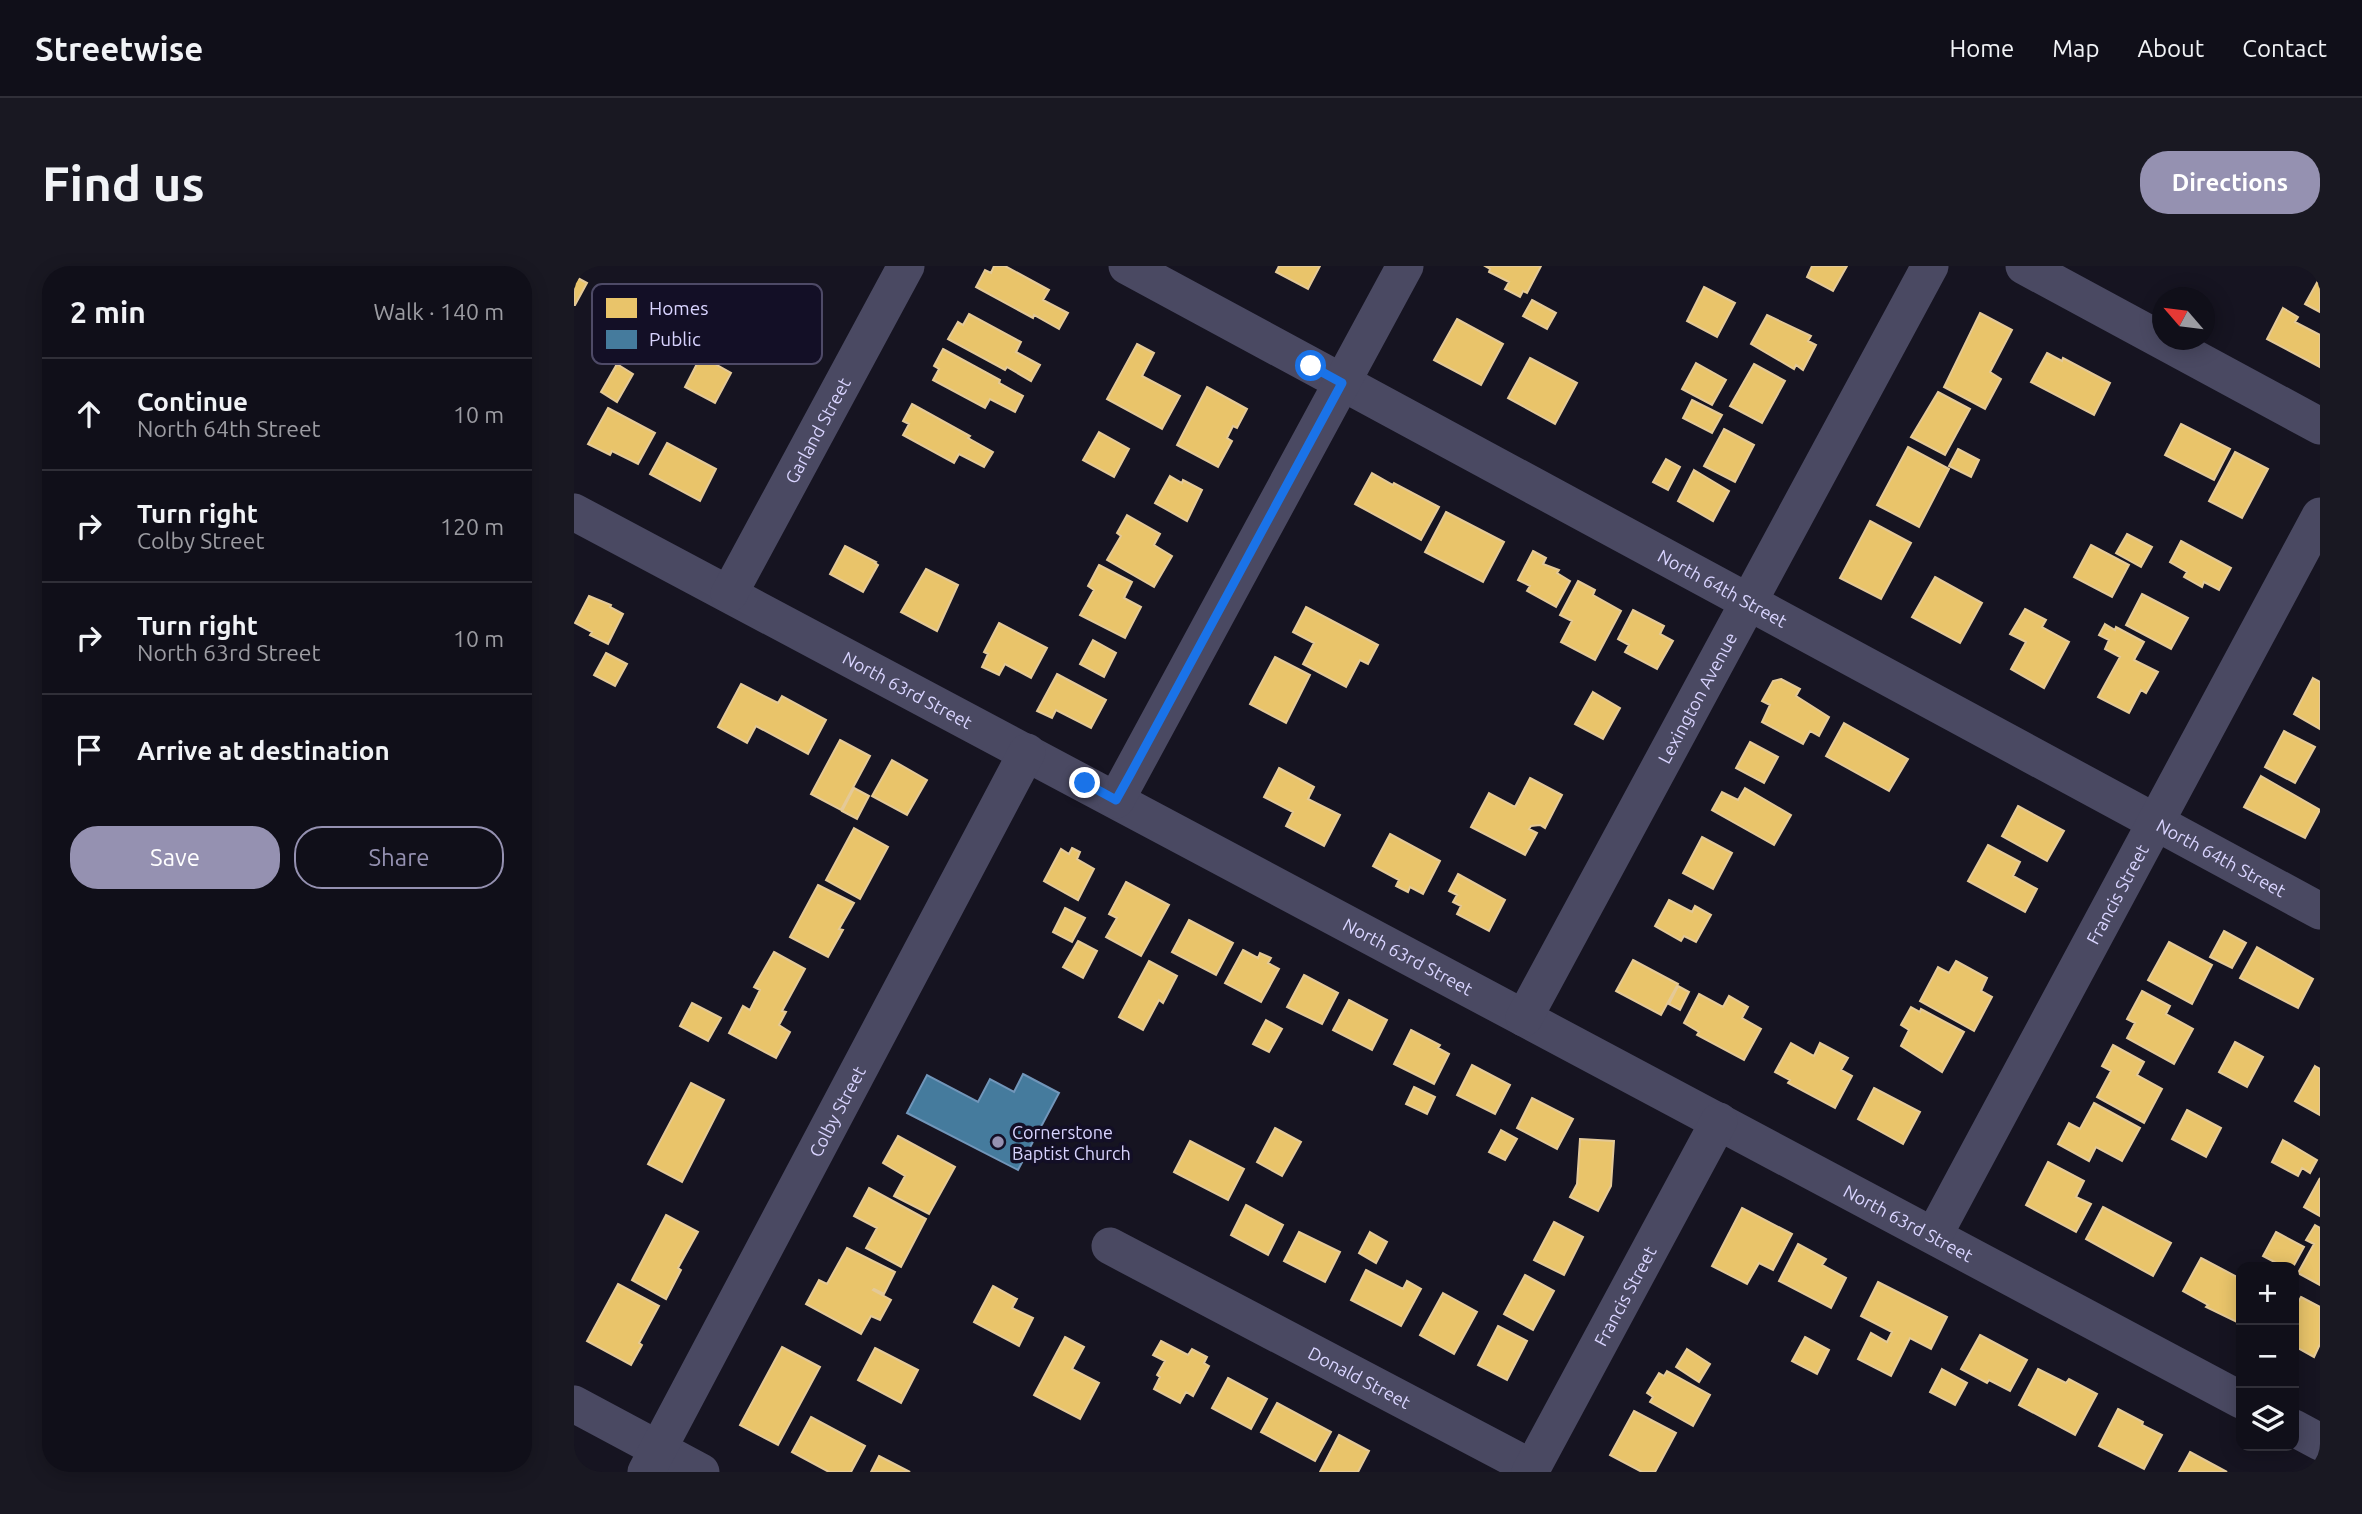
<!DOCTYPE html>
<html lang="en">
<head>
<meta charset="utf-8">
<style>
	body { margin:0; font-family:Ubuntu,sans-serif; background:#191822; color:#f1f3f6 }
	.controls { position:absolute; right:21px; bottom:21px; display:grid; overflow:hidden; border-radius:14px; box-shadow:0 4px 18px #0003 }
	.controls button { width:63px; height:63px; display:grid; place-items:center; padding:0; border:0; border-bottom:2px solid #302f38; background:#100f19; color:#f1f3f6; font:35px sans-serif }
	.compass { position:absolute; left:1578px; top:21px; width:63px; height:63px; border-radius:50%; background:#100f19; box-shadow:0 4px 18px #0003; rotate:298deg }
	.stop { position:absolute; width:21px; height:21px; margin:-16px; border:5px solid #1a73e8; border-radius:50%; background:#fff }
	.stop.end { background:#1a73e8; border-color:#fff; box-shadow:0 2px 7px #0008 }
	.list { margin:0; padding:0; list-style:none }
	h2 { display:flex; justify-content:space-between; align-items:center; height:91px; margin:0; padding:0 28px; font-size:30px }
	h2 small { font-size:23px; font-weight:400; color:#9c9ca2 }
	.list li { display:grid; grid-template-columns:46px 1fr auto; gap:21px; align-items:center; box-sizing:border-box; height:112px; padding:0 28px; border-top:2px solid #302f38 }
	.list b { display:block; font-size:26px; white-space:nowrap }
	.list p { margin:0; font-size:23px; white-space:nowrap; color:#9c9ca2 }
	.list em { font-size:23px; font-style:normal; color:#9c9ca2 }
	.actions { display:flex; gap:14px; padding:21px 28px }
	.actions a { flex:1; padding:16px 0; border:2px solid #9591b1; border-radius:28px; text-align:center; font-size:24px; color:#9591b1 }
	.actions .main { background:#9591b1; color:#fff }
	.icon { flex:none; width:38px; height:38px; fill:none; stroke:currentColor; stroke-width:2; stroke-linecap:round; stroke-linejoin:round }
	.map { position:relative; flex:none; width:1746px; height:1206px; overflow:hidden; border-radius:28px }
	header { display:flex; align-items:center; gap:42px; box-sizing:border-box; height:98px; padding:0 35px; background:#100f19; border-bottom:2px solid #302f38 }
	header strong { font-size:33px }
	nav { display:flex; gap:38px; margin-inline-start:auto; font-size:24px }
	.intro { display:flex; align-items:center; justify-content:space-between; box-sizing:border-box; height:168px; padding:0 42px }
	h1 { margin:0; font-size:49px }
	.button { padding:18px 32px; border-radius:28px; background:#9591b1; color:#fff; font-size:24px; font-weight:700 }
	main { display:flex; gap:42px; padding:0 42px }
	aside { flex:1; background:#100f19; border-radius:28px; box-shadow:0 4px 18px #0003 }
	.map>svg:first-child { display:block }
	.homes { fill:#e9c46a; stroke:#e4c997; stroke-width:2 }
	.public { fill:#457b9d; stroke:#7196ba; stroke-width:2 }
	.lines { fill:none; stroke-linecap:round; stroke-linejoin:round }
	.minor { stroke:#4a4962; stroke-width:37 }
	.route { stroke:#1a73e8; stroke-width:9 }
	.poi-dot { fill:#9591b1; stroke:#130f26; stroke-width:2.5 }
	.labels { text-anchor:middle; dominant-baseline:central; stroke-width:7; stroke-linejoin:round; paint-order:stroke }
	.street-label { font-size:18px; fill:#d9d4ff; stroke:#130f26 }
	.poi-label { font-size:18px; fill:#d9d4ff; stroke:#130f26; text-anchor:start }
	.key { fill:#130f26; stroke:#4e4a67; stroke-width:2 }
	.key-label { font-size:19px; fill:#d9d4ff }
</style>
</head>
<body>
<header>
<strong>Streetwise</strong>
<nav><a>Home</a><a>Map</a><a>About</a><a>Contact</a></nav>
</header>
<div class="intro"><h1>Find us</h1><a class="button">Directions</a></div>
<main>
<aside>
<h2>2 min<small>Walk · 140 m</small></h2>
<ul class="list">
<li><svg class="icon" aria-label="ahead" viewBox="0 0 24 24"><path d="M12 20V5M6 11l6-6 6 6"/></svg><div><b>Continue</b><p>North 64th Street</p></div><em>10 m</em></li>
<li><svg class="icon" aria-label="right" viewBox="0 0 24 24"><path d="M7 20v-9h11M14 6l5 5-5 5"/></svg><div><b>Turn right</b><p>Colby Street</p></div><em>120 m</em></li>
<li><svg class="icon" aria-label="right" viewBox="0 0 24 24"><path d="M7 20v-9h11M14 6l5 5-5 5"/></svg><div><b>Turn right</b><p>North 63rd Street</p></div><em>10 m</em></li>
<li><svg class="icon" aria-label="arrive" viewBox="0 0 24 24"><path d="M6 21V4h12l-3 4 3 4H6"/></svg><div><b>Arrive at destination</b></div></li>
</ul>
<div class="actions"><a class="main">Save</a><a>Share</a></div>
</aside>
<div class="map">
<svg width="1746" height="1206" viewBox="0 0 1746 1206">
	<rect width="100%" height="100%" fill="#161421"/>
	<!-- homes -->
	<path class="homes" d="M 420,0 L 431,0 L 475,24 L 469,34 L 494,47 L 485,63 L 460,49 L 459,52 L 402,21 L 411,4 L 417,7 Z
		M 705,0 L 746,0 L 734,23 L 702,6 Z
		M 911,0 L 967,0 L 953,27 L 949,25 L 946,31 L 931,23 L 935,16 L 915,6 L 916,3 Z
		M 1238,0 L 1273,0 L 1259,25 L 1233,11 Z
		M 0,10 L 13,17 L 1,39 L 0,39 Z
		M 1746,11 L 1746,46 L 1731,38 Z
		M 1130,21 L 1161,37 L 1143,71 L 1113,55 Z
		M 958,34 L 982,47 L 973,63 L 949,50 Z
		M 1709,42 L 1724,51 L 1721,56 L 1746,69 L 1746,101 L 1693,73 Z
		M 1406,47 L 1438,64 L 1416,106 L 1427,113 L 1411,143 L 1370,121 Z
		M 395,48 L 447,76 L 442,86 L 466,99 L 457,115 L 433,101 L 431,104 L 374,73 L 384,56 L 389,59 Z
		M 1193,49 L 1237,70 L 1234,75 L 1242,79 L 1229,104 L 1222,99 L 1220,103 L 1177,78 Z
		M 883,53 L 929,78 L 907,119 L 860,94 Z
		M 563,78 L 580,87 L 568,110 L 606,130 L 588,163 L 533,133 Z
		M 369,83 L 426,114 L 425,117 L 449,130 L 441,146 L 416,133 L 411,142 L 359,114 L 365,103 L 360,100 Z
		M 1473,87 L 1488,95 L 1489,92 L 1536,117 L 1520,149 L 1457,116 Z
		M 127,90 L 157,107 L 141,137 L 111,121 Z
		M 956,92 L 1003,117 L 981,158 L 934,132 Z
		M 1122,97 L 1152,114 L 1138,139 L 1108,123 Z
		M 43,98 L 59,108 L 43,136 L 27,126 Z
		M 1180,98 L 1211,115 L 1188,157 L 1156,140 Z
		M 633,121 L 673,143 L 663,162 L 659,160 L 653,172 L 658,175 L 644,201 L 603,179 Z
		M 1364,126 L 1396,143 L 1371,189 L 1337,171 Z
		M 1118,134 L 1148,149 L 1138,167 L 1109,152 Z
		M 338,138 L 396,170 L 394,172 L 419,186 L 410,201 L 385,188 L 380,197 L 329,169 L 335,158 L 329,155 Z
		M 34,142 L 81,167 L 64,198 L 38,185 L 36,189 L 14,178 Z
		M 1607,158 L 1656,183 L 1640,214 L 1591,189 Z
		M 1150,163 L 1180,179 L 1161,216 L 1130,200 Z
		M 525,166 L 555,183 L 540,211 L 509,194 Z
		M 93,177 L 142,203 L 126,235 L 76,208 Z
		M 1334,181 L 1375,203 L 1345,261 L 1303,239 Z
		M 1384,183 L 1405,194 L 1397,211 L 1375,200 Z
		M 1661,186 L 1694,203 L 1668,252 L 1635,235 Z
		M 1092,193 L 1106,201 L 1094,224 L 1079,216 Z
		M 1120,204 L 1155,225 L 1139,255 L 1104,235 Z
		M 798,207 L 819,219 L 820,217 L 865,241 L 847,274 L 781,238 Z
		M 596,210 L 608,217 L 609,214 L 628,224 L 613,255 L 581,237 Z
		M 872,246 L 930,276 L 909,316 L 851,286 Z
		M 553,249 L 586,268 L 580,279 L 598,290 L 580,321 L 533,294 L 547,270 L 543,267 Z
		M 1296,255 L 1337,277 L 1307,333 L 1266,312 Z
		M 1553,268 L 1578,281 L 1567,301 L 1542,287 Z
		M 1607,275 L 1657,302 L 1645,324 L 1630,316 L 1628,321 L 1610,311 L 1613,306 L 1596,296 Z
		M 1517,279 L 1555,299 L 1538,331 L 1500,311 Z
		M 271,280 L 302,296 L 301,297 L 304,299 L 289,326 L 256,308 Z
		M 959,285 L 972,292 L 969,298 L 985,304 L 983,307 L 996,315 L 982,341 L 953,325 L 956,320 L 944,314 Z
		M 525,299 L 558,316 L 550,332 L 567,341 L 551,372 L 506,349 L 520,324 L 514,320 Z
		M 352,303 L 384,319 L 363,365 L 327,346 Z
		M 1361,311 L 1408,337 L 1386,377 L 1338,351 Z
		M 1004,315 L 1021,324 L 1019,329 L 1047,345 L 1021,394 L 987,376 L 998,355 L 986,349 Z
		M 1568,328 L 1614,352 L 1597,383 L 1552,359 Z
		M 15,330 L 37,339 L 36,341 L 49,348 L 34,378 L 16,369 L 18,366 L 1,357 Z
		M 732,341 L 804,379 L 794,398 L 786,394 L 772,421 L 729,398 L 740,377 L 719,366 Z
		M 1451,343 L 1472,354 L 1468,361 L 1495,376 L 1470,422 L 1437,403 L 1452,376 L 1436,368 Z
		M 1059,344 L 1090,360 L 1086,368 L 1099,375 L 1083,403 L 1051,386 L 1055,379 L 1044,373 Z
		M 425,357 L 473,382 L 457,412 L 431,398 L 425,409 L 408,401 L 414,388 L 410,386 Z
		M 1531,358 L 1541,364 L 1542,361 L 1570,376 L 1560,394 L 1584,406 L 1572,427 L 1567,424 L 1555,447 L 1524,431 L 1546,391 L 1531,383 L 1535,374 L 1525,369 Z
		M 519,374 L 542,387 L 530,411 L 506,398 Z
		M 32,387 L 53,398 L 41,420 L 20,409 Z
		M 701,391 L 736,409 L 712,457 L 676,438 Z
		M 483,408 L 532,434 L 517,462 L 482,444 L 478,452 L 463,445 Z
		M 1739,412 L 1746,416 L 1746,463 L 1720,448 Z
		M 1207,413 L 1226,423 L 1222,430 L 1255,451 L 1245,470 L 1236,465 L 1229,478 L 1188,456 L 1196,439 L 1188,435 L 1199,415 Z
		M 167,418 L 204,437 L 208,430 L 252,454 L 234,488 L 182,460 L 173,477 L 144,461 Z
		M 1019,426 L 1046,442 L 1029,473 L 1001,458 Z
		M 1270,457 L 1334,493 L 1315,525 L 1252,490 Z
		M 1710,465 L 1741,481 L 1721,517 L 1691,501 Z
		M 266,474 L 296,490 L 267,544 L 237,528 Z
		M 1176,476 L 1204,491 L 1190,517 L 1162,502 Z
		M 318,494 L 353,514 L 333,549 L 298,530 Z
		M 705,502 L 740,521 L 734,533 L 766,549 L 750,580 L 712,560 L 719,546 L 690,531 Z
		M 1687,510 L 1746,544 L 1731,572 L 1670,541 Z
		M 956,512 L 988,529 L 971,562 L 966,559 L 957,560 L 955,563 L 963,567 L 951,589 L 897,561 L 915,527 L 941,541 Z
		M 280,522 L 295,530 L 283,553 L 268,545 Z
		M 1171,522 L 1217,549 L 1200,579 L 1138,544 L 1148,526 L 1164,534 Z
		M 1444,540 L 1490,565 L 1473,595 L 1428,570 Z
		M 280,562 L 314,581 L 286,633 L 252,614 Z
		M 816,568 L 866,595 L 849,628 L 836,621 L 834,626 L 822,620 L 825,614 L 799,600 Z
		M 1128,571 L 1158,587 L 1139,623 L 1109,607 Z
		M 1414,579 L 1446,596 L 1439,610 L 1463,623 L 1451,646 L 1394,615 Z
		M 498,582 L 506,586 L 503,593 L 520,603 L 504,634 L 470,615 L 487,583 L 495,588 Z
		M 884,608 L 931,634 L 915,665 L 883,648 L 887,640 L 879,636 L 883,629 L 875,625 Z
		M 552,616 L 595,639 L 567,690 L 532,671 L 543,652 L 535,648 Z
		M 244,619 L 280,637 L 265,663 L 269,664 L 254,691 L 216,671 Z
		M 1095,634 L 1118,646 L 1121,640 L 1137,649 L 1122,676 L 1110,670 L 1107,675 L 1081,660 Z
		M 491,642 L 511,652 L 498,676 L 479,666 Z
		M 615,654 L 659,677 L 642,709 L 598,686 Z
		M 1650,665 L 1672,677 L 1658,702 L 1636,691 Z
		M 504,675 L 523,685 L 509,712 L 489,701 Z
		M 1595,676 L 1638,699 L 1618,738 L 1574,714 Z
		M 1683,681 L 1739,713 L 1724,742 L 1666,712 Z
		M 669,684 L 684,692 L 686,687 L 697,692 L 694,697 L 705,703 L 687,736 L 651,717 Z
		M 200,686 L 231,703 L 208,745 L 212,746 L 205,759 L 216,766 L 202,792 L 155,767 L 169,740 L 176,744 L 186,724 L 180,721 Z
		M 1059,694 L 1104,718 L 1087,749 L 1042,725 Z
		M 575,695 L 603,710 L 589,737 L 585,734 L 569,764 L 545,751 Z
		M 1382,695 L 1413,712 L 1407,725 L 1418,731 L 1400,765 L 1346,735 L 1364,701 L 1375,707 Z
		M 730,709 L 764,727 L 748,758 L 713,741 Z
		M 1104,720 L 1115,726 L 1106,744 L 1095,738 Z
		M 1568,725 L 1596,740 L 1592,748 L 1619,763 L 1600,798 L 1553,772 L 1561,757 L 1553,753 Z
		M 1125,728 L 1149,741 L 1155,730 L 1174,741 L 1168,752 L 1187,763 L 1170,794 L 1123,769 L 1125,766 L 1110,757 Z
		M 775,734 L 813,754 L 798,784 L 759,764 Z
		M 118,737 L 147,752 L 134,775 L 106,760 Z
		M 1337,741 L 1346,746 L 1347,743 L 1390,766 L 1368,806 L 1327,780 L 1335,764 L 1327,759 Z
		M 692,754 L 708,763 L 695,786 L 679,778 Z
		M 837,764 L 866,779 L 864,782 L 875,788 L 860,818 L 820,798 Z
		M 1661,776 L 1689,791 L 1673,821 L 1645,806 Z
		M 1217,777 L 1240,790 L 1246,777 L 1274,792 L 1267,804 L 1278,810 L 1261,842 L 1214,817 L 1216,814 L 1201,806 Z
		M 1539,779 L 1570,796 L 1563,809 L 1588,823 L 1570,857 L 1523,831 L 1537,805 L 1528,800 Z
		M 898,799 L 936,819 L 921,848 L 883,829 Z
		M 1741,800 L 1746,803 L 1746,849 L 1721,835 Z
		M 117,817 L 150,834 L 108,916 L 74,898 Z
		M 840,821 L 861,831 L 853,848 L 832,838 Z
		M 1300,822 L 1346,846 L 1329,878 L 1284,853 Z
		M 958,832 L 999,853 L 983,883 L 943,862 Z
		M 1520,837 L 1566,862 L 1548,895 L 1522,881 L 1515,895 L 1484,878 L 1495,857 L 1506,863 Z
		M 1613,844 L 1647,862 L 1632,891 L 1598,873 Z
		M 701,862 L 727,876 L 708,910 L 683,896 Z
		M 927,864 L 943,873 L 931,894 L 915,886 Z
		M 324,870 L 381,901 L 355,948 L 320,930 L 331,910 L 309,897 Z
		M 1006,873 L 1040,875 L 1037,920 L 1024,945 L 996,931 L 1003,918 Z
		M 1709,874 L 1743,894 L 1736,907 L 1728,902 L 1724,910 L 1698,896 Z
		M 616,875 L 670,903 L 654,934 L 600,906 Z
		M 1474,896 L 1510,915 L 1502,931 L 1517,938 L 1502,966 L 1452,939 Z
		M 1746,912 L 1746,950 L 1730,941 Z
		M 295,922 L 352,953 L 327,1001 L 292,982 L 303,962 L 280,950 Z
		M 672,939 L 709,959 L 694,989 L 657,969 Z
		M 1529,941 L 1597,977 L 1579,1010 L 1512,973 Z
		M 1168,942 L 1218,968 L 1199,1004 L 1185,997 L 1173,1018 L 1138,1000 Z
		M 92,949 L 124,966 L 104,1002 L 107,1004 L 92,1033 L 58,1014 Z
		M 980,956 L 1009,971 L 990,1009 L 960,994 Z
		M 1741,959 L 1746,962 L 1746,1019 L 1724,1007 L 1740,978 L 1732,974 Z
		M 725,966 L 766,986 L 751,1016 L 710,995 Z
		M 796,966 L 813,976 L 802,997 L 785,987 Z
		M 1702,966 L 1730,981 L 1719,1001 L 1710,1001 L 1689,990 Z
		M 1224,978 L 1252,993 L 1248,999 L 1272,1012 L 1257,1042 L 1205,1015 Z
		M 273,982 L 321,1006 L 310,1028 L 300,1023 L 299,1024 L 317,1034 L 306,1054 L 297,1050 L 287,1068 L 232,1038 L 245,1014 L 253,1018 Z
		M 1627,992 L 1667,1013 L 1667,1058 L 1632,1041 L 1634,1039 L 1609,1025 Z
		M 792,1004 L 829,1023 L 833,1015 L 847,1023 L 827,1060 L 777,1034 Z
		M 951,1009 L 980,1025 L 959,1064 L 930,1048 Z
		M 1304,1016 L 1373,1051 L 1357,1083 L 1336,1072 L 1317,1110 L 1284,1093 L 1297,1067 L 1313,1076 L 1318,1066 L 1287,1050 Z
		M 44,1018 L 85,1040 L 65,1077 L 68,1079 L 57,1099 L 13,1075 Z
		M 419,1020 L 443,1033 L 438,1042 L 459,1052 L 445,1080 L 400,1056 Z
		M 869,1027 L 903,1046 L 880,1088 L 846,1069 Z
		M 1727,1031 L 1746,1041 L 1746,1078 L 1740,1091 L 1720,1080 L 1720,1044 Z
		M 924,1060 L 953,1075 L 933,1114 L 904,1099 Z
		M 1406,1069 L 1453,1094 L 1436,1125 L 1415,1114 L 1413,1117 L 1387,1103 Z
		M 491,1071 L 510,1081 L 498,1103 L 525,1117 L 506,1153 L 460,1129 Z
		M 1231,1071 L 1255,1084 L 1243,1108 L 1218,1095 Z
		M 587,1075 L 614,1089 L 618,1083 L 633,1091 L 630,1097 L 635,1100 L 619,1130 L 612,1126 L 606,1137 L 580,1123 L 586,1111 L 583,1109 L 591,1095 L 579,1089 Z
		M 208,1081 L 246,1101 L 204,1179 L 166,1159 Z
		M 301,1082 L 344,1104 L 327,1137 L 284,1114 Z
		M 1113,1083 L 1136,1098 L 1125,1116 L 1102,1101 Z
		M 1368,1103 L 1393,1117 L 1381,1139 L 1356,1126 Z
		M 1464,1103 L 1492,1117 L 1495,1113 L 1523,1128 L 1501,1169 L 1445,1139 Z
		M 1093,1105 L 1136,1129 L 1119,1160 L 1076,1136 L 1079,1131 L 1073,1127 L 1085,1107 L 1090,1110 Z
		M 654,1112 L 693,1133 L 677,1163 L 638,1142 Z
		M 703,1137 L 757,1166 L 741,1195 L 687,1166 Z
		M 1544,1143 L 1569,1156 L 1568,1159 L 1588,1169 L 1570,1203 L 1525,1180 Z
		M 1060,1145 L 1102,1167 L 1081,1206 L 1068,1206 L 1036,1189 Z
		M 237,1151 L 291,1180 L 277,1206 L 255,1206 L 218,1186 Z
		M 765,1169 L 795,1185 L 784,1206 L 746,1206 Z
		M 1616,1186 L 1653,1206 L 1605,1206 Z
		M 305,1190 L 336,1206 L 297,1206 Z"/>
	<!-- public -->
	<path class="public" d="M 449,808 L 485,827 L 444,904 L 333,847 L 353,809 L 404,836 L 416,813 L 440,826 Z"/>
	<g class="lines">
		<!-- minor -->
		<g class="minor">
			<path id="s1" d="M 553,0 L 1746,645"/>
			<path d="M 1450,0 L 1746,160"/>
			<path id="s2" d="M 0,246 L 1667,1134"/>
			<path id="s3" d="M 155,328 L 332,0"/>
			<path d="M 542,534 L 831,0"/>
			<path id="s4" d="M 950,752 L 1356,0"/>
			<path id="s5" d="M 1360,969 L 1746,250"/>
			<path id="s6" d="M 536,980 L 958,1202"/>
			<path d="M 0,1138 L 127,1206"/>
			<path d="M 1720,1162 L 1746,1176"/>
			<path id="s7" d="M 72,1206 L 453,486"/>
			<path id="s8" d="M 956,1206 L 1145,855"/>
		</g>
	</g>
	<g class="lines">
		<!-- route -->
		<path class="route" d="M 511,517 L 542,534 L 557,507 L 768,117 L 737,100"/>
	</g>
	<!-- markers -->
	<circle class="poi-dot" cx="424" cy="876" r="7"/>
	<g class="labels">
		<!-- street labels -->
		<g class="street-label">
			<text stroke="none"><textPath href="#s3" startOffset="186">Garland Street</textPath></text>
			<text stroke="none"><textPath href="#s1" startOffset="677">North 64th Street</textPath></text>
			<text stroke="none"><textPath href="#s2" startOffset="378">North 63rd Street</textPath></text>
			<text stroke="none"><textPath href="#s4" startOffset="364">Lexington Avenue</textPath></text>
			<text stroke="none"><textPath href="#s1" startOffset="1244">North 64th Street</textPath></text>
			<text stroke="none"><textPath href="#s5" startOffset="387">Francis Street</textPath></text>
			<text stroke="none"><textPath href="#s2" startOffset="945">North 63rd Street</textPath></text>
			<text stroke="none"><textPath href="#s7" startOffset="408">Colby Street</textPath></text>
			<text stroke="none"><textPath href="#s2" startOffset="1512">North 63rd Street</textPath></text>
			<text stroke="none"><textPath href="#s8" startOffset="200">Francis Street</textPath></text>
			<text stroke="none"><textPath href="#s6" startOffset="282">Donald Street</textPath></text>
		</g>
		<!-- poi labels -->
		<g class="poi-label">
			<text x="438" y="866">Cornerstone<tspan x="438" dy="21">Baptist Church</tspan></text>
		</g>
	</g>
	<!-- legend -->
	<rect x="18" y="18" width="230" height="80" rx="10" class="key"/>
	<rect x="32" y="32" width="31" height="20" fill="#e9c46a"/>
	<rect x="32" y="64" width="31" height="19" fill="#457b9d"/>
	<g class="key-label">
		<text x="75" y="49">Homes</text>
		<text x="75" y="80">Public</text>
	</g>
</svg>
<div class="controls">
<button>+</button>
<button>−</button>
<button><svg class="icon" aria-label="layers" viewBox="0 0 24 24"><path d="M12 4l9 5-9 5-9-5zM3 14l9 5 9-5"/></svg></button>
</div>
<svg class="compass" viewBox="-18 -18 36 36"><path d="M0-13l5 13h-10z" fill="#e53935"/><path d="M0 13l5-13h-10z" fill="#9c9ca2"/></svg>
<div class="stop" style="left:737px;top:100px"></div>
<div class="stop end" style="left:511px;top:517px"></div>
</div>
</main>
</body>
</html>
